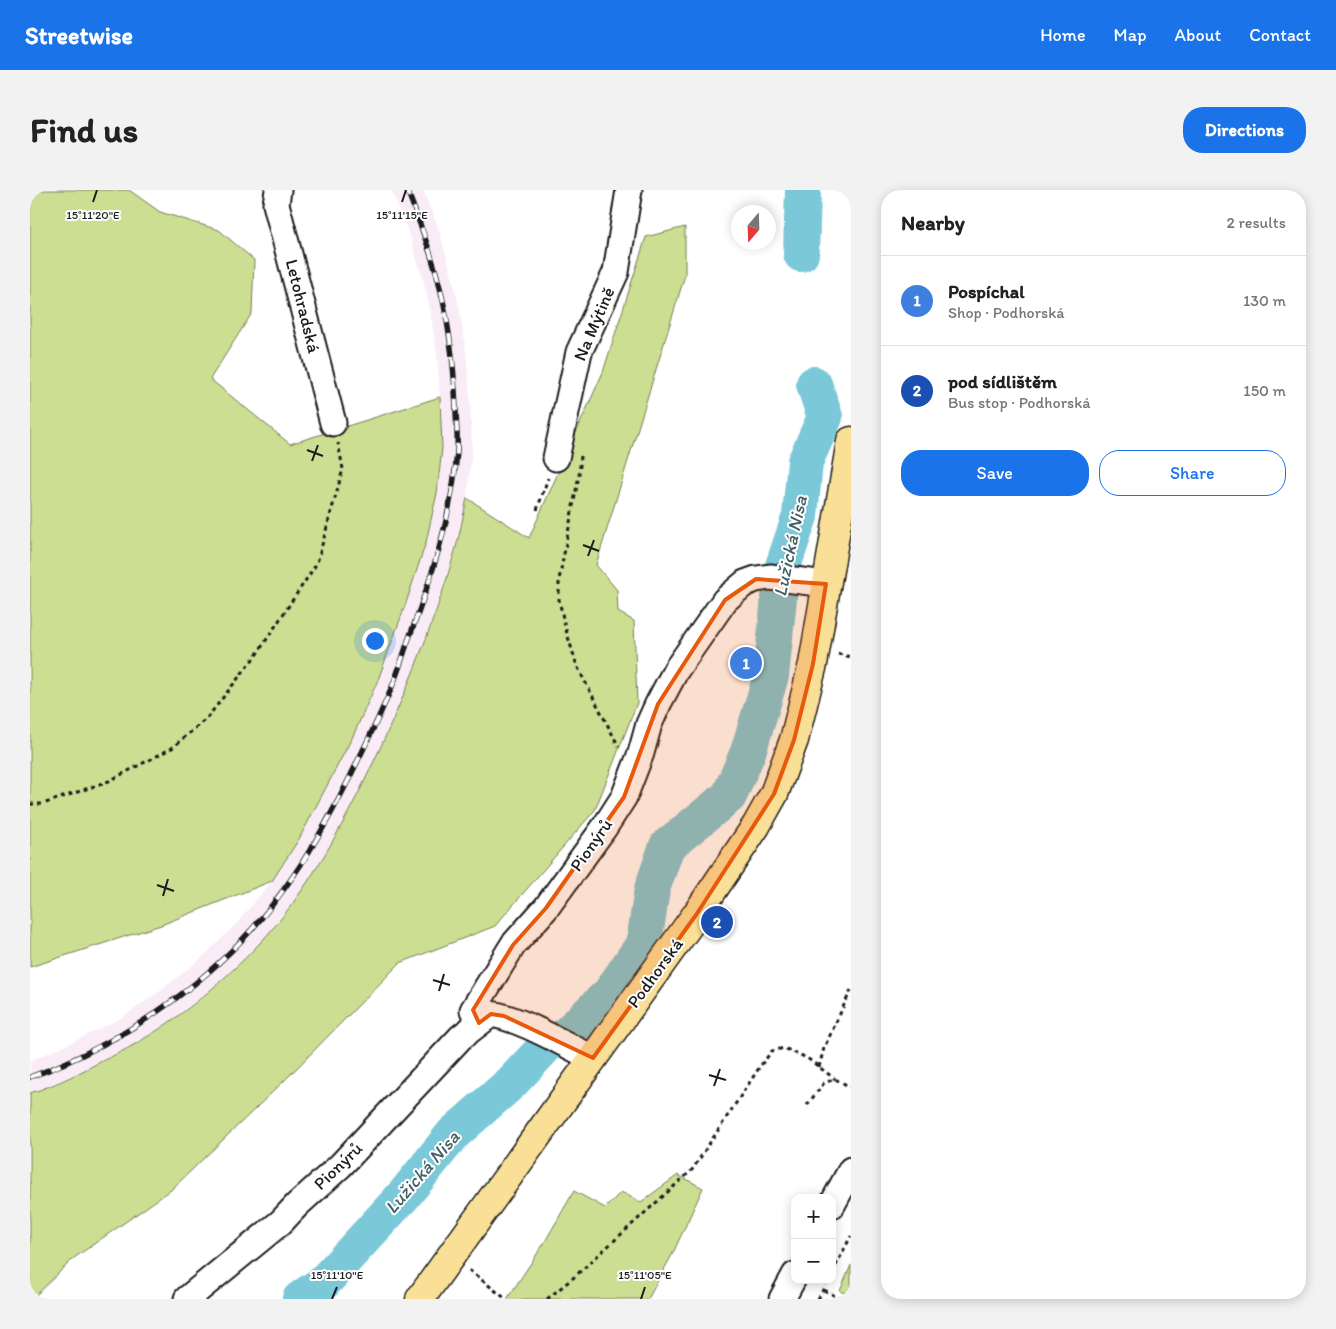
<!DOCTYPE html>
<html lang="en">
<head>
<meta charset="utf-8">
<style>
	body { margin:0; font-family:Itim,sans-serif; background:#f2f2f2; color:#222 }
	.controls { position:absolute; right:15px; bottom:15px; display:grid; overflow:hidden; border-radius:10px; box-shadow:0 2px 12px #0003 }
	.controls button { width:45px; height:45px; display:grid; place-items:center; padding:0; border:0; border-bottom:1px solid #e0e0e0; background:#fff; color:#222; font:25px sans-serif }
	.compass { position:absolute; left:701px; top:15px; width:45px; height:45px; border-radius:50%; background:#fff; box-shadow:0 2px 12px #0003; rotate:199deg }
	.you { position:absolute; left:344px; top:450px; width:18px; height:18px; margin:-12px; border:4px solid #fff; border-radius:50%; background:#1a73e8; box-shadow:0 0 0 8px #1a73e833 }
	.badge { display:grid; place-items:center; width:32px; height:32px; border-radius:50%; background:#1a73e8; color:#fff; font-size:16px; font-weight:700 }
	.pin { position:absolute; translate:-50% -50%; border:2px solid #fff; box-shadow:0 1px 5px #0006 }
	.list { margin:0; padding:0; list-style:none }
	h2 { display:flex; justify-content:space-between; align-items:center; height:65px; margin:0; padding:0 20px; font-size:21px }
	h2 small { font-size:16px; font-weight:400; color:#767676 }
	.list li { display:grid; grid-template-columns:32px 1fr auto; gap:15px; align-items:center; box-sizing:border-box; height:90px; padding:0 20px; border-top:1px solid #e0e0e0 }
	.list b { display:block; font-size:19px; white-space:nowrap }
	.list p { margin:0; font-size:16px; white-space:nowrap; color:#767676 }
	.list em { font-size:16px; font-style:normal; color:#767676 }
	.actions { display:flex; gap:10px; padding:15px 20px }
	.actions a { flex:1; padding:11px 0; border:1px solid #1a73e8; border-radius:20px; text-align:center; font-size:18px; color:#1a73e8 }
	.actions .main { background:#1a73e8; color:#fff }
	.map { position:relative; flex:none; width:821px; height:1109px; overflow:hidden; border-radius:20px }
	header { display:flex; align-items:center; gap:30px; box-sizing:border-box; height:70px; padding:0 25px; background:#1a73e8; color:#fff }
	header strong { font-size:24px }
	nav { display:flex; gap:28px; margin-inline-start:auto; font-size:18px }
	.intro { display:flex; align-items:center; justify-content:space-between; box-sizing:border-box; height:120px; padding:0 30px }
	h1 { margin:0; font-size:35px }
	.button { padding:12px 22px; border-radius:20px; background:#1a73e8; color:#fff; font-size:18px; font-weight:700 }
	main { display:flex; gap:30px; padding:0 30px }
	aside { flex:1; background:#fff; border-radius:20px; box-shadow:0 2px 12px #0003 }
	.map>svg:first-child { display:block }
	.built { fill:#f9ecf7 }
	.green { fill:#ccde92; stroke:#747d57 }
	.lines { fill:none; stroke-linecap:round; stroke-linejoin:round }
	.river { stroke:#7ac8d8; stroke-width:36 }
	.minor-casing { stroke:#1c1c1c; stroke-width:29 }
	.major-casing { stroke:#1c1c1c; stroke-width:31 }
	.path { stroke:#1c1c1c; stroke-width:3; stroke-dasharray:4 4; stroke-linecap:butt }
	.minor { stroke:#fff; stroke-width:25 }
	.major { stroke:#fadf96; stroke-width:28 }
	.rail-casing { stroke:#1c1c1c; stroke-width:5.5 }
	.rail { stroke:#fff; stroke-width:4; stroke-dasharray:11; stroke-linecap:butt }
	.marked { fill:#e8590c; fill-opacity:0.2; stroke:#e8590c; stroke-width:4; stroke-linejoin:round }
	.ticks { fill:none; stroke:#1c1c1c; stroke-width:2 }
	.labels { text-anchor:middle; dominant-baseline:central; stroke-width:4; stroke-linejoin:round; paint-order:stroke }
	.street-label { font-size:18px; fill:#1c1c1c; stroke:#fff }
	.water-label { font-size:19px; font-style:italic; fill:#426167; stroke:#fff }
	.ticks-label { font-size:12px; text-anchor:middle; fill:#1c1c1c; stroke:#fff; stroke-width:4; stroke-linejoin:round; paint-order:stroke }
</style>
</head>
<body>
<header>
<strong>Streetwise</strong>
<nav><a>Home</a><a>Map</a><a>About</a><a>Contact</a></nav>
</header>
<div class="intro"><h1>Find us</h1><a class="button">Directions</a></div>
<main>
<div class="map">
<svg width="821" height="1109" viewBox="0 0 821 1109">
	<rect width="100%" height="100%" fill="#fff"/>
	<filter id="ink" filterUnits="userSpaceOnUse"><feTurbulence type="fractalNoise" baseFrequency=".02" numOctaves="2"/><feDisplacementMap in="SourceGraphic" scale="10" xChannelSelector="R" yChannelSelector="G"/><feConvolveMatrix kernelMatrix="1 2 1 2 8 2 1 2 1" color-interpolation-filters="sRGB"/></filter>
	<g filter="url(#ink)">
		<!-- built -->
		<path class="built" d="M 361,0 L 393,0 L 408,37 L 421,82 L 429,116 L 436,161 L 440,206 L 442,259 L 437,308 L 425,360 L 403,426 L 376,502 L 350,559 L 323,614 L 295,665 L 266,709 L 229,754 L 194,788 L 147,826 L 106,854 L 56,879 L 0,903 L 0,871 L 43,852 L 91,828 L 129,802 L 174,766 L 207,733 L 242,691 L 269,649 L 375,416 L 396,352 L 407,303 L 412,258 L 410,207 L 407,164 L 400,121 L 393,89 L 380,47 Z"/>
		<!-- green -->
		<path class="green" d="M 0,0 L 99,0 L 130,22 L 189,40 L 224,70 L 222,123 L 180,189 L 260,254 L 410,207 L 412,258 L 407,303 L 396,352 L 375,416 L 348,490 L 323,546 L 269,649 L 242,691 L 131,735 L 0,777 Z
			M 655,37 L 655,85 L 566,375 L 587,400 L 588,422 L 604,431 L 607,513 L 565,620 L 465,736 L 370,773 L 256,889 L 141,1000 L 44,1068 L 2,1109 L 0,1109 L 0,903 C 26,895 51,882 74,870 C 85,865 95,860 105,854 C 149,829 194,791 229,754 C 273,707 305,650 334,592 C 370,518 402,441 425,361 C 430,344 433,326 437,308 L 499,348 L 573,182 L 616,47 Z
			M 648,985 L 673,998 L 643,1063 L 618,1109 L 477,1109 L 513,1055 L 544,1001 L 575,1018 L 591,1002 L 611,1012 Z
			M 821,1075 L 821,1106 L 810,1101 Z"/>
		<g class="lines">
			<!-- river -->
			<path class="river" d="M 771,64 L 773,0
				M 536,845 L 580,803 L 614,753 L 622,699 L 637,656 L 699,606 L 718,562 L 741,486 L 752,379 L 770,326 L 775,272 L 795,227 L 784,194
				M 270,1109 L 293,1093 L 374,1005 L 423,944 L 481,893 L 516,856"/>
			<!-- minor casing -->
			<g class="minor-casing">
				<path id="minor" d="M 248,0 L 246,14 L 303,233
					M 526,268 L 549,162 L 586,82 L 599,0
					M 449,833 L 443,820 L 483,755 L 516,718 L 574,638 L 594,607 L 611,563 L 619,534 L 628,514 L 646,480 L 695,410 L 715,393 L 726,389 L 740,387 L 796,394
					M 802,1015 L 821,980
					M 157,1109 L 251,1032 L 267,1015 L 311,975 L 431,847 L 461,824 C 492,829 533,854 563,868
					M 752,1109 L 765,1085"/>
			</g>
			<!-- major casing -->
			<g class="major-casing">
				<path id="major" d="M 390,1109 L 666,725 L 726,636 L 744,604 L 764,550 L 783,474 L 821,251"/>
			</g>
			<!-- path -->
			<path class="path" d="M 551,266 L 549,285 L 529,390 L 529,410 L 535,437 L 547,476 L 589,557
				M 507,320 L 518,288
				M 808,464 L 821,467
				M 0,614 L 13,614 L 79,591 L 142,558 L 177,528 L 227,464 L 287,373 L 313,279 L 308,253
				M 789,877 L 794,858 L 821,800
				M 777,915 L 794,893 L 805,889 L 821,897
				M 439,1080 L 476,1109
				M 802,1083 L 821,1046
				M 794,1100 L 811,1109
				M 517,1109 L 543,1088 L 662,980 L 731,875 L 742,861 L 754,858 L 777,868 L 805,889
				M 788,1109 L 798,1090"/>
			<!-- minor -->
			<use href="#minor" class="minor"/>
			<!-- major -->
			<use href="#major" class="major"/>
			<!-- rail casing -->
			<g class="rail-casing">
				<path id="rail" d="M 0,887 C 99,851 193,785 254,699 C 279,665 300,627 319,589 C 334,558 349,528 362,497 C 368,482 373,466 378,451 C 401,389 422,327 427,261 C 428,246 426,232 426,218 C 424,174 419,129 407,86 C 399,56 388,28 377,0"/>
			</g>
			<!-- rail -->
			<use href="#rail" class="rail"/>
		</g>
	</g>
	<!-- marked area -->
	<path class="marked" d="M 726,389 L 796,394 L 783,474 L 764,550 L 744,604 L 666,725 L 563,868 L 474,826 L 461,824 L 449,833 L 443,820 L 483,755 L 516,718 L 594,607 L 628,514 L 695,410 Z"/>
	<!-- ticks -->
	<path class="ticks" d="M 63,12 L 67,0M 372,12 L 376,0M 277,260 L 293,266M 282,271 L 288,255M 553,355 L 569,361M 558,366 L 564,350M 127,695 L 144,701M 133,706 L 138,689M 403,790 L 420,795M 409,801 L 414,784M 679,885 L 696,890M 684,896 L 690,879M 302,1109 L 307,1097M 611,1109 L 615,1097"/>
	<g class="labels">
		<!-- street labels -->
		<g class="street-label">
			<text transform="translate(273 116) rotate(76)">Letohradská</text>
			<text transform="translate(564 134) rotate(-67)">Na Mýtině</text>
			<text transform="translate(561 655) rotate(-55)">Pionýrů</text>
			<text transform="translate(625 783) rotate(-54)">Podhorská</text>
			<text transform="translate(308 976) rotate(-44)">Pionýrů</text>
		</g>
		<!-- water labels -->
		<g class="water-label">
			<text transform="translate(760 356) rotate(-78)">Lužická Nisa</text>
			<text transform="translate(392 982) rotate(-49)">Lužická Nisa</text>
		</g>
	</g>
	<g class="ticks-label">
		<text x="63" y="29">15°11'20"E</text>
		<text x="372" y="29">15°11'15"E</text>
		<text x="307" y="1089">15°11'10"E</text>
		<text x="615" y="1089">15°11'05"E</text>
	</g>
</svg>
<div class="controls">
<button>+</button>
<button>−</button>
</div>
<svg class="compass" viewBox="-18 -18 36 36"><path d="M0-13l5 13h-10z" fill="#e53935"/><path d="M0 13l5-13h-10z" fill="#767676"/></svg>
<div class="you"></div>
<div class="pin badge" style="left:716px;top:473px;background:#3f7fe0">1</div>
<div class="pin badge" style="left:687px;top:732px;background:#1a4fb4">2</div>
</div>
<aside>
<h2>Nearby<small>2 results</small></h2>
<ul class="list">
<li><span class="badge" style="background:#3f7fe0">1</span><div><b>Pospíchal</b><p>Shop · Podhorská</p></div><em>130 m</em></li>
<li><span class="badge" style="background:#1a4fb4">2</span><div><b>pod sídlištěm</b><p>Bus stop · Podhorská</p></div><em>150 m</em></li>
</ul>
<div class="actions"><a class="main">Save</a><a>Share</a></div>
</aside>
</main>
</body>
</html>
